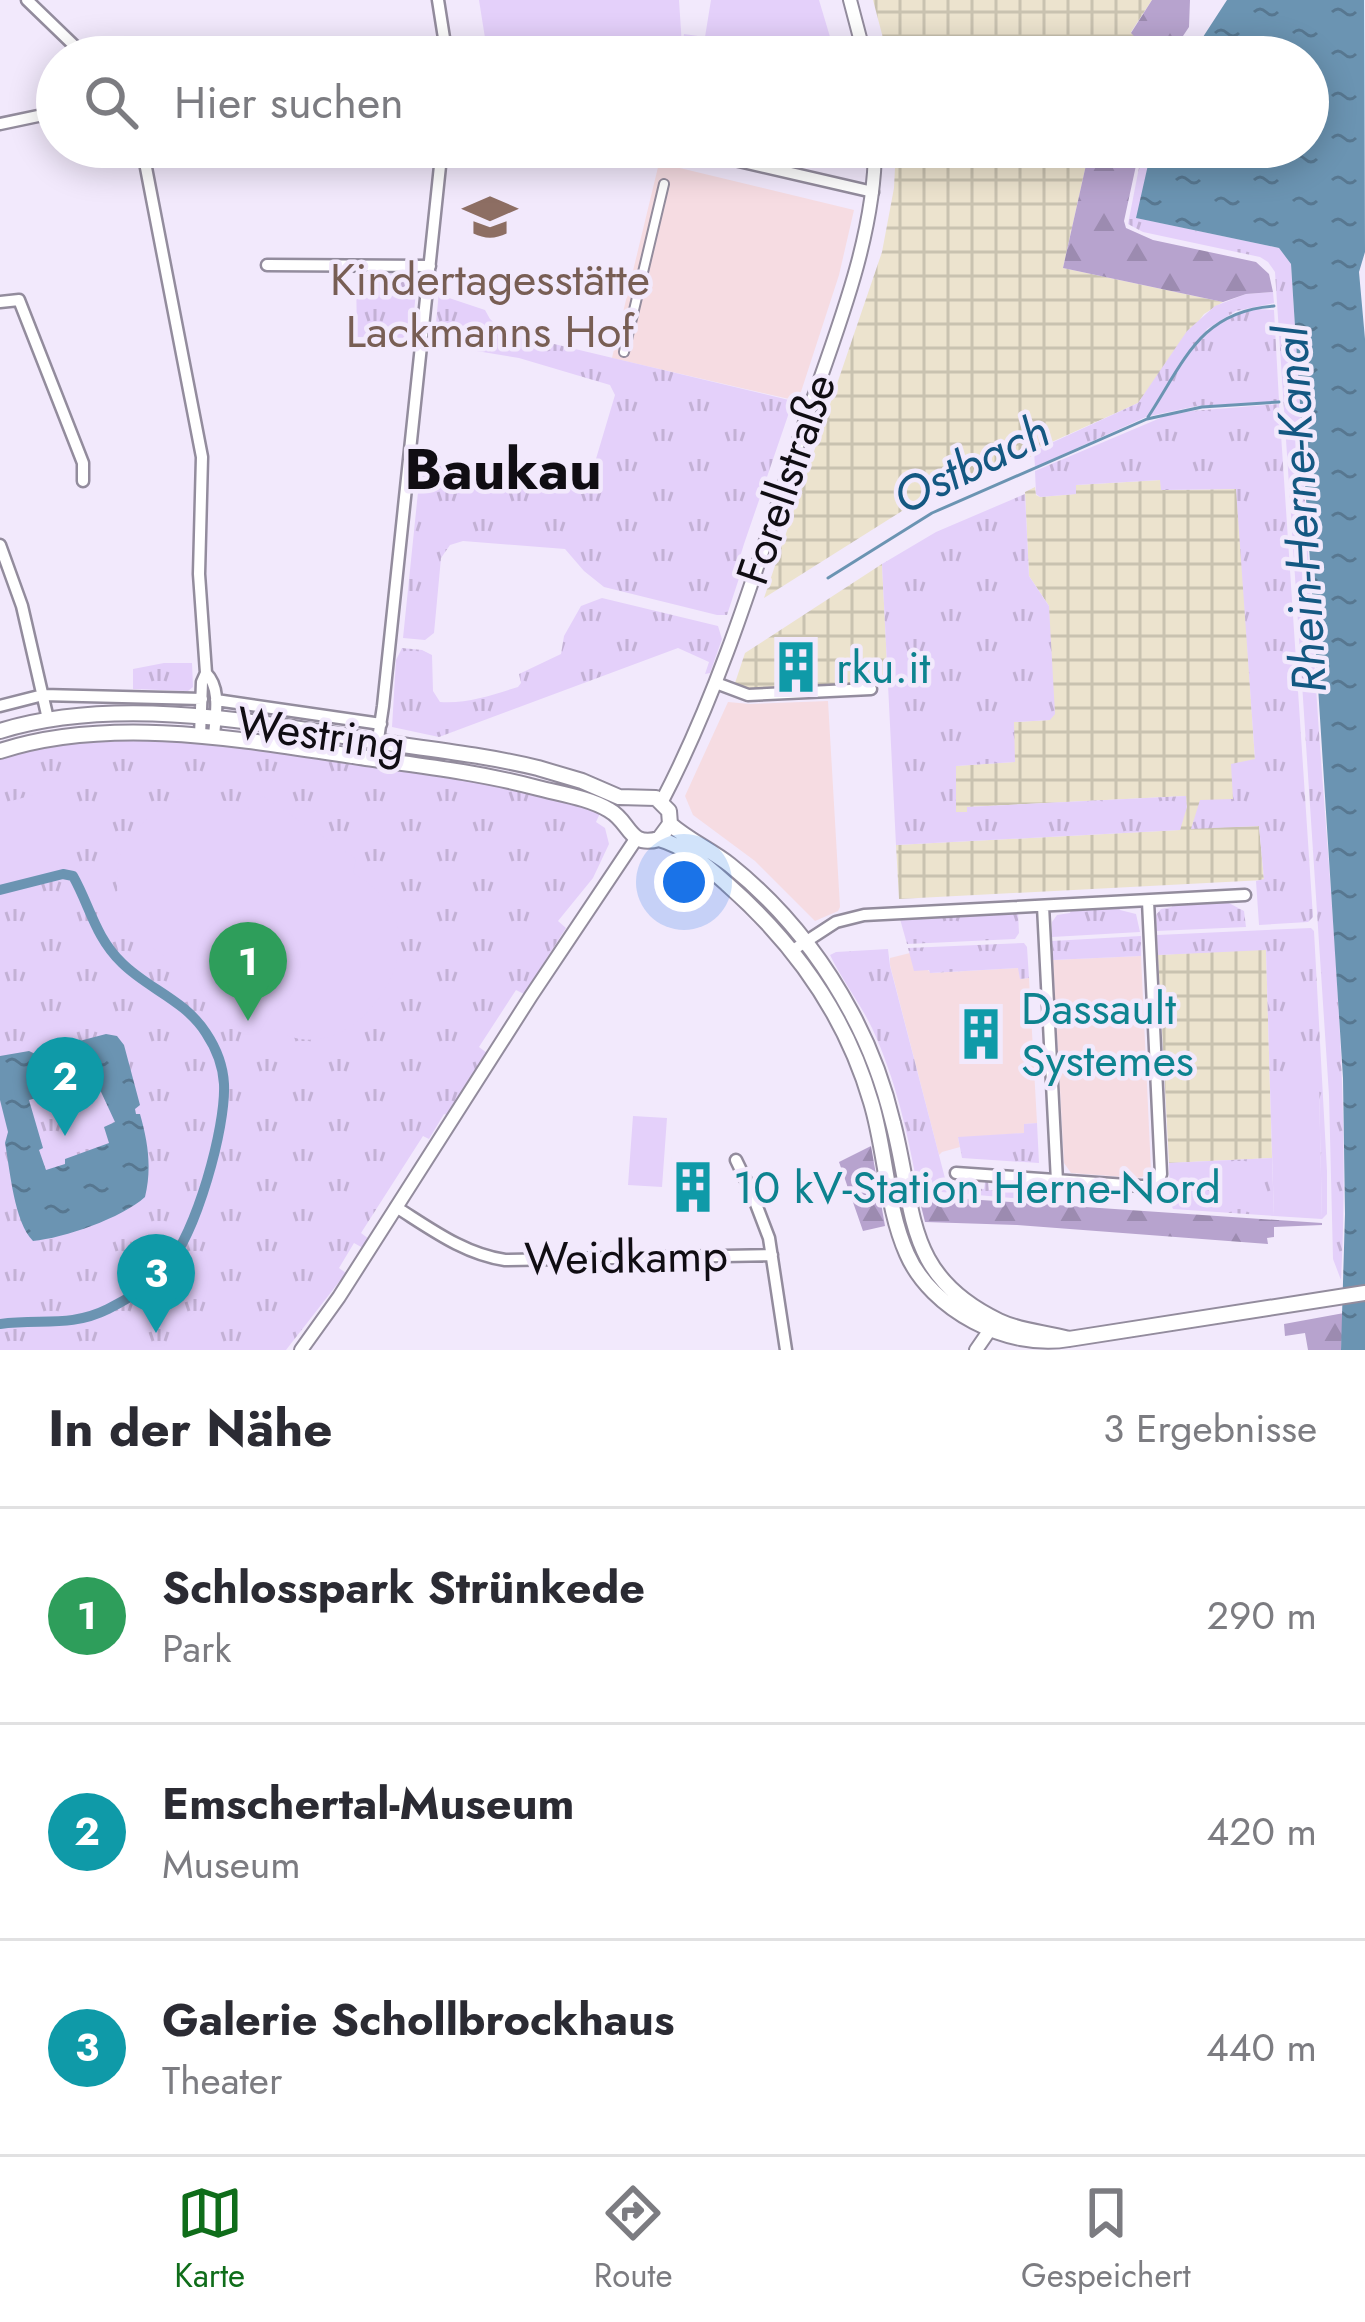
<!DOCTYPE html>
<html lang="de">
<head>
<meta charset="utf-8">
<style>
	body { margin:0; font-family:Jost,sans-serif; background:#f2f2f3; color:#2b2b33 }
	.you { position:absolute; left:684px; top:882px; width:42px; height:42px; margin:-30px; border:9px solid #fff; border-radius:50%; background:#1a73e8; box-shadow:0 0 0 18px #1a73e833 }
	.badge { display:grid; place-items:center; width:78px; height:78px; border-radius:50%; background:#0f6d1a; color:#fff; font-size:39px; font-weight:700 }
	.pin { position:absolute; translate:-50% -99px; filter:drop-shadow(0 3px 6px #0008) }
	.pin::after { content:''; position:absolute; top:63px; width:42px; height:36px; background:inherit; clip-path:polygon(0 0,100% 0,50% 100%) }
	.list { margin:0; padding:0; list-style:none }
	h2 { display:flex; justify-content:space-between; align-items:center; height:156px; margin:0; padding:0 48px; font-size:51px }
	h2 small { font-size:39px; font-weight:400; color:#7c7c81 }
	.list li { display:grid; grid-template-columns:78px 1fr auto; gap:36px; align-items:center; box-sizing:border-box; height:216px; padding:0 48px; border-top:3px solid #e1e1e2 }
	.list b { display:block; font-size:45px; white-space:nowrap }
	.list p { margin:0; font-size:39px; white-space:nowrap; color:#7c7c81 }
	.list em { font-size:39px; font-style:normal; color:#7c7c81 }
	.icon { flex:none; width:66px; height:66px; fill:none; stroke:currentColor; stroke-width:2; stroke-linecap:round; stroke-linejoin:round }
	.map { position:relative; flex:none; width:1365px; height:1350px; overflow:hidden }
	.search { position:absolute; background:#fff; box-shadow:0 6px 30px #0003; left:36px; right:36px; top:36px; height:132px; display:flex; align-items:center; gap:30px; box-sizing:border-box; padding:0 42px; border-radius:66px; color:#7c7c81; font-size:45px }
	.sheet { height:804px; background:#fff }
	nav { display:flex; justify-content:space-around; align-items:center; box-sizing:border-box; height:168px; border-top:3px solid #e1e1e2; background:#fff; font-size:33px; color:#7c7c81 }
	nav a { display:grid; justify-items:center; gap:6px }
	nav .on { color:#0f6d1a }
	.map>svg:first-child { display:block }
	.commercial { fill:#f6dce2 }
	.industrial { fill:url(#industrial-grid) }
	.grass { fill:url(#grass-tufts) }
	.forest { fill:url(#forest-firs) }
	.garden { fill:#e4d0fa }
	.water { fill:url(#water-ripples); fill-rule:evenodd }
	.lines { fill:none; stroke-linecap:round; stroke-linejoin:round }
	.stream { stroke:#6b94b2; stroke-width:3 }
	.canal { stroke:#6b94b2; stroke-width:10 }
	.pedestrian-casing { stroke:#938c9d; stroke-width:12 }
	.minor-casing { stroke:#938c9d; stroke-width:15 }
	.tertiary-casing { stroke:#938c9d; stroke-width:16 }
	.secondary-casing { stroke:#938c9d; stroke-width:18 }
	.pedestrian { stroke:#fff; stroke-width:8 }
	.minor { stroke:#fff; stroke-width:10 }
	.tertiary { stroke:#fff; stroke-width:12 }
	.secondary { stroke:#fff; stroke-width:14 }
	.labels { text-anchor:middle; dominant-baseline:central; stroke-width:9; stroke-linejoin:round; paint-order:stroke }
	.education-label { font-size:45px; fill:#785e54; stroke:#f2e9fc }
	.street-label { font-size:45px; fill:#100d13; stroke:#f2e9fc }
	.culture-label { font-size:45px; fill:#0d838f; stroke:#f2e9fc; text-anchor:start }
	.water-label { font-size:48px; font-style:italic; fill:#145882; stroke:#f2e9fc }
	.district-label { font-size:57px; font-weight:bold; fill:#100d13; stroke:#f2e9fc }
</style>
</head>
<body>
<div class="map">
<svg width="1365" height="1350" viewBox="0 0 1365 1350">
	<defs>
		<pattern id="industrial-grid" width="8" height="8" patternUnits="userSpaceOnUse" patternTransform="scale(3)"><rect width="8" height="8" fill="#ece3ce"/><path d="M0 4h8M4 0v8" fill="none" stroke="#c9c2b0"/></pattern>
		<pattern id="grass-tufts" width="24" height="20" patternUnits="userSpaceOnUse" patternTransform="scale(3)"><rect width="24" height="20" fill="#e4d0fa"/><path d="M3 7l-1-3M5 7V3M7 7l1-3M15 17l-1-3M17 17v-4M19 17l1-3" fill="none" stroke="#c3b1d5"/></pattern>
		<pattern id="forest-firs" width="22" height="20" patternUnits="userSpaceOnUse" patternTransform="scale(3)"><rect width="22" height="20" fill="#b7a3ce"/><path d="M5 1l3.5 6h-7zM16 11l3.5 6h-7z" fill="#9c8bb0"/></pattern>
		<pattern id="water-ripples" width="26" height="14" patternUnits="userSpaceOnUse" patternTransform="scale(3)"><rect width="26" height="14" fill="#6b94b2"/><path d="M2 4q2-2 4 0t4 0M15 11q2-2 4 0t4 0" fill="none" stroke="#577790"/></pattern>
	</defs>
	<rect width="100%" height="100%" fill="#f2e9fc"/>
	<!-- commercial -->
	<path class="commercial" d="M 659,163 L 854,210 L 839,275 L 798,401 L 612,358 Z
		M 828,701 L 840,907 L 838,911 L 815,921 L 755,861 L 693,815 L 685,796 L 728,702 L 750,704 Z
		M 910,953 L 931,973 L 1019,968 L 1020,979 L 1029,978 L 1037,1123 L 1025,1124 L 1025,1133 L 958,1138 L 960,1147 L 942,1152 L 939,1155 L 890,965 L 890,958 Z
		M 1141,956 L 1151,1171 L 1146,1176 L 1138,1178 L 1071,1173 L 1064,1163 L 1053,960 Z"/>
	<!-- industrial -->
	<path class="industrial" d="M 873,0 L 1152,0 L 1131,32 L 1135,36 L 1121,57 L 888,57 Z
		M 896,147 L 1090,147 L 1063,268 L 1223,302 L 1204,314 L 1138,403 L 1034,450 L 1034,455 L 1024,460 L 1022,456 L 902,511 L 764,598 L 882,252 L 894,188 Z
		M 1161,480 L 1162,490 L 1237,489 L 1255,760 L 1233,800 L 1192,828 L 1259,826 L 1264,880 L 899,899 L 896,845 L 1180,830 L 1186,796 L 968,807 L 967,812 L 956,812 L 955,766 L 1014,762 L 1014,722 L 1050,720 L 1049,606 L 1029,576 L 1025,492 L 1035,487 L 1036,495 L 1040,497 L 1075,494 L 1076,485 Z
		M 882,564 L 888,683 L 755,689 L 734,686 L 745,653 Z
		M 1266,949 L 1272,1158 L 1169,1163 L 1158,955 Z"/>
	<!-- grass -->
	<path class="grass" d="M 1143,147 L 1152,147 L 1137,218 L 1279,248 L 1291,264 C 1301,415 1308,567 1318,718 C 1331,905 1351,1092 1341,1280 L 1333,1259 L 1329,1095 L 1275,272 L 1268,262 L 1260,257 L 1143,232 L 1128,224 Z
		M 356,274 L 411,274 L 417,277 L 412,338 L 357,337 Z
		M 439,291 L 449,298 L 485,310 L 490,319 L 504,332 L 793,401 L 744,544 L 739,560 L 744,563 L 727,615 L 717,615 L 604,587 L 584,571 L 565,549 L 463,541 L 450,545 L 441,558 L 434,633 L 425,640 L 403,638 L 421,463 L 587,489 L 615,395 L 610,385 L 519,358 L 434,344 Z
		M 1273,292 L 1274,303 L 1236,311 L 1207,329 L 1146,417 L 1035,467 L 1034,451 L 1138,403 L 1187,331 L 1215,306 L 1246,294 Z
		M 1258,309 L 1274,310 L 1279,401 L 1197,406 L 1150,416 C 1178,373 1202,316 1258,309 Z
		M 1279,404 L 1313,917 L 1308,922 L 1259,925 L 1256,881 L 1264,879 L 1259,826 L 1191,829 L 1200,800 L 1233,799 L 1231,764 L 1255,759 L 1236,489 L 1161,490 L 1160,480 L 1076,485 L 1076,494 L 1040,497 L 1036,494 L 1035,471 L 1165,416 L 1192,411 Z
		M 1025,494 L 1029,576 L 1049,606 L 1055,714 L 1050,720 L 1014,722 L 1015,762 L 956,766 L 956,812 L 967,812 L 967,807 L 1186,796 L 1187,807 L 1180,830 L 896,845 L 882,564 L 936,532 Z
		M 602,598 L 718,626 L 722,639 L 710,673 L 705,674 L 709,662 L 678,648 L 439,737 L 392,727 L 396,660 L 402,648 L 422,650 L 432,655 L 433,691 L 440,702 C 467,704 492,695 518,687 L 521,683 L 519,674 L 561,654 L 564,636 L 581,606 Z
		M 164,663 L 192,663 L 193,687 L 188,691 L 133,689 L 133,669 Z
		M 156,740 L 252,747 L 467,779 L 524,790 L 602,809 L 596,822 L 605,828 L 609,844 L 593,878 L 558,921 L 566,928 L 524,994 L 516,990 L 479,1047 L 487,1053 L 447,1115 L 444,1114 L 429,1139 L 423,1136 L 361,1233 L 369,1239 L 363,1248 L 354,1243 L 339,1268 L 346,1273 L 286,1350 L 0,1350 L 0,757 L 77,741 Z
		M 1227,902 L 1244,911 L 1246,927 L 1157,931 L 1156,915 L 1161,909 L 1172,907 L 1173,904 Z
		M 1119,907 L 1120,910 L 1136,914 L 1140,932 L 1052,937 L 1052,922 L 1057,915 L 1070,913 L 1071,910 Z
		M 1018,912 L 1019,933 L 1015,939 L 907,944 L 900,919 Z
		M 1311,928 L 1314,931 L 1327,1171 L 1327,1214 L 1322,1219 L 1319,1088 L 1270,1087 L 1266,950 L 1158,955 L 1157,935 Z
		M 1141,936 L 1141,956 L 1053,960 L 1052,941 Z
		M 1024,943 L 1027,947 L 1029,978 L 1020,979 L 1018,968 L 930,973 L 929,970 L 914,971 L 908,948 Z
		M 888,949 L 890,966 L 947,1186 L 964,1188 L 965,1181 L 968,1180 L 969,1188 L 984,1189 L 985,1182 L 988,1181 L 989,1190 L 1012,1191 L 1013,1183 L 1016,1184 L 1017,1192 L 1032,1192 L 1033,1185 L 1037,1185 L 1036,1200 L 918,1190 C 908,1134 896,1080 872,1028 C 860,1003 842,980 830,955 L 836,952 Z
		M 1037,1123 L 1039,1163 L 962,1158 L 958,1137 L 1024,1133 L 1024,1124 Z
		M 1272,1158 L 1274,1216 L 1173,1209 L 1170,1202 L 1169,1163 Z"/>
	<!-- forest -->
	<path class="forest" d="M 1152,0 L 1190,0 L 1189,27 L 1169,57 L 1121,57 L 1134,36 L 1131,33 Z
		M 1090,147 L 1140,147 L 1124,221 L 1126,228 L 1153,240 L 1256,262 L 1269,274 L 1273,292 L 1246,294 L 1223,302 L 1063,268 Z
		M 871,1146 L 885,1226 L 863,1231 L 839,1162 Z
		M 922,1196 L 1322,1223 L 1322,1225 L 1274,1227 L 1274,1237 L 1267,1238 L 1268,1244 L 1017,1225 L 925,1222 L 919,1198 Z
		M 1344,1313 L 1341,1350 L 1308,1350 L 1305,1333 L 1285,1336 L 1284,1324 Z"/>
	<!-- garden -->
	<path class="garden" d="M 479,0 L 679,0 L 682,46 L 684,34 L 705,37 L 711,0 L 819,0 L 836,57 L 488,57 Z
		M 55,789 L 72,857 L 0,875 L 0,804 Z
		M 195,794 L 225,801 L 242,813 L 263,796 L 356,859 L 353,873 C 373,886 388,897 396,920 C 413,973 357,1048 300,1039 C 262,1033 178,965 143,941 C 117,917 112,888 121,855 L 115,853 L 120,836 L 130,839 C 143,817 170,800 195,794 Z
		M 1270,1087 L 1319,1087 L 1322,1219 L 1274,1216 Z
		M 633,1116 L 667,1118 L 662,1187 L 628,1185 Z"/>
	<!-- water -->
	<path class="water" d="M 1227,0 L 1364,0 L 1365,252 L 1359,272 L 1365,339 L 1365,1350 L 1341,1350 L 1345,1214 L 1343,1078 L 1291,264 L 1279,248 L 1136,218 L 1152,147 L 1308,147 L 1308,57 L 1190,57 Z
		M 106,1034 L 117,1036 L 124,1045 L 140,1105 L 135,1109 L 136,1114 L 140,1114 C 148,1142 152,1168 145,1197 C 122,1218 64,1238 33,1241 C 14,1222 10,1170 5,1143 L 8,1132 L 0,1100 L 0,1056 L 29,1051 L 48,1060 L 64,1057 L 68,1044 ZM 95,1079 L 115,1122 L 104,1127 L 109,1143 L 65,1159 L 65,1164 L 46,1170 L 39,1150 L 43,1148 L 29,1100 L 82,1086 L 82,1082 Z"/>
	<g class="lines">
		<!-- stream -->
		<path class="stream" d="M 1148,417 C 1184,362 1200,311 1274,306
			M 828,578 L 932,513 L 1147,419 L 1202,407 L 1279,402"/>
		<!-- canal -->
		<path class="canal" d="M 0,890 L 63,874 L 73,876 C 90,906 95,937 122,963 C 148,989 185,1000 206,1033 C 216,1048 223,1066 224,1084 C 226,1128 196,1234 167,1266 C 152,1284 128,1299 108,1309 C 70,1328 39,1318 0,1324"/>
		<!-- pedestrian casing -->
		<g class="pedestrian-casing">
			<path id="pedestrian" d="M 624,352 L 664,184"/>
		</g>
		<!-- minor casing -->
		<g class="minor-casing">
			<path id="minor" d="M 27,0 L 86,57
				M 438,0 L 447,57
				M 0,124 L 57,112
				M 142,147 L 202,457 L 199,574 L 206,673 C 222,689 215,717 214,737
				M 678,147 L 873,192
				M 267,265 L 430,266
				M 0,302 L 19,300 L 83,463 L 83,481
				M 0,545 L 22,606 L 48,719
				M 716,683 L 748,695 L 871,689
				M 216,700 L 381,724
				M 0,706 L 43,695 L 202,699
				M 200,736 L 202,682 L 206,673
				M 375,759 L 383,706 L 442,147
				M 1043,906 L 1057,1181
				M 793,950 L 836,922 L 864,915 L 1245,895
				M 736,1160 L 751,1191 L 769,1238 L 786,1350
				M 956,1173 L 1141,1186 L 1152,1186 L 1158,1182 L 1161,1174 L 1148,901
				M 396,1207 C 431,1229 464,1254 505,1260 L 772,1255"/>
		</g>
		<!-- tertiary casing -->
		<g class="tertiary-casing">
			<path id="tertiary" d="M 850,0 L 865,57
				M 662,801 C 723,684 760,556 802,431 C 832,342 875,242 875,147
				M 301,1350 L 339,1297 L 531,996 L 636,839
				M 976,1350 L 996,1321"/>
		</g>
		<!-- secondary casing -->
		<g class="secondary-casing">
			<path id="secondary" d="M 0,731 C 117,695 256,722 374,741 C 429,749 484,755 538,768 L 582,781 L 619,797 L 656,798 L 669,811 L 670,824 L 659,839 C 628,848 631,822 609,810 C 589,798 561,794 538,788 C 482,773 423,766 366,758 C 250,741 114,714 0,751
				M 670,824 C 688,840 711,850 730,865 C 780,905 821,956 851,1012 C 870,1047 884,1085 893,1123 C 916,1211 903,1275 999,1321 C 1022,1332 1045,1332 1069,1339
				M 659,839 C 685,846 707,866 727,884 C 794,943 846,1016 871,1102 C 886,1151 886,1207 907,1254 C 931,1309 1007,1350 1069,1339 L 1365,1293"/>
		</g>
		<!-- pedestrian -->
		<use href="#pedestrian" class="pedestrian"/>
		<!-- minor -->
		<use href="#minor" class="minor"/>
		<!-- tertiary -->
		<use href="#tertiary" class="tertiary"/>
		<!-- secondary -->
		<use href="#secondary" class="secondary"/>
	</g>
	<!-- icons -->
	<defs>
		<g id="school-bare" transform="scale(4.14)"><path d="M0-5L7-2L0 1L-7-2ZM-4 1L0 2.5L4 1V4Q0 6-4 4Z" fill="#8d6e63" stroke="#f2e9fc" stroke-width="2.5" paint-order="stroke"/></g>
		<g id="building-bare" transform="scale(4.14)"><path d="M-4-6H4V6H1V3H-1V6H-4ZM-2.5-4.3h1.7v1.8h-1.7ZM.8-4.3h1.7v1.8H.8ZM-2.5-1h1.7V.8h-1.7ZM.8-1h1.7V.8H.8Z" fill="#0f9aa8" stroke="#f2e9fc" stroke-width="2.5" paint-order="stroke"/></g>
	</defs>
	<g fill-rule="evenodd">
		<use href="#school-bare" x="490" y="217"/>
		<use href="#building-bare" x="796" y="667"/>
		<use href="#building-bare" x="981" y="1034"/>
		<use href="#building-bare" x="693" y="1187"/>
	</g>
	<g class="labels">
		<!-- education labels -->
		<g class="education-label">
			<text x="490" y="279">Kindertagesstätte<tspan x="490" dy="52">Lackmanns Hof</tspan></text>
		</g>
		<!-- street labels -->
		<g class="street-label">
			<text transform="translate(786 479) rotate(-71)">Forellstraße</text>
			<text transform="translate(321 734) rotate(8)">Westring</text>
			<text transform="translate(626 1257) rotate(-1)">Weidkamp</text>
		</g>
		<!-- culture labels -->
		<g class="culture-label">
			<text x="836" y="667">rku.it</text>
			<text x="1021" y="1008">Dassault<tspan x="1021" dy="52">Systemes</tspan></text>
			<text x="733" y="1187">10 kV-Station Herne-Nord</text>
		</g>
		<!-- water labels -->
		<g class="water-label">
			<text transform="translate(971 464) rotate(-26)">Ostbach</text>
			<text transform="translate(1300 510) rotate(-93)">Rhein-Herne-Kanal</text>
		</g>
		<!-- district labels -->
		<g class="district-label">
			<text x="503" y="469">Baukau</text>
		</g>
	</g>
</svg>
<div class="you"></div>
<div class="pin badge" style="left:248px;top:1021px;background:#2e9e5b">1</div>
<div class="pin badge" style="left:65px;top:1136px;background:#0f9aa8">2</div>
<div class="pin badge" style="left:156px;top:1333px;background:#0f9aa8">3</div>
<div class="search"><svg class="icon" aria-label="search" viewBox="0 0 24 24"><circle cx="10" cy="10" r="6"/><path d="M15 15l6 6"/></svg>Hier suchen</div>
</div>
<section class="sheet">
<h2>In der Nähe<small>3 Ergebnisse</small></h2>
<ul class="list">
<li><span class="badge" style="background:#2e9e5b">1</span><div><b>Schlosspark Strünkede</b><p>Park</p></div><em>290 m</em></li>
<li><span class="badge" style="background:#0f9aa8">2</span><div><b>Emschertal-Museum</b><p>Museum</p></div><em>420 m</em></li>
<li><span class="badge" style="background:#0f9aa8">3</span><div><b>Galerie Schollbrockhaus</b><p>Theater</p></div><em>440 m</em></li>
</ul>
</section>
<nav>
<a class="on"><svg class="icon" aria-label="map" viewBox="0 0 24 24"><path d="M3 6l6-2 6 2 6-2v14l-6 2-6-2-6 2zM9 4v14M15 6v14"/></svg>Karte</a>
<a><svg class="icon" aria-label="directions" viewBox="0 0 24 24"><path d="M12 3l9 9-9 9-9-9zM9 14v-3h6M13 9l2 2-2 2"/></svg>Route</a>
<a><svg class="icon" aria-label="saved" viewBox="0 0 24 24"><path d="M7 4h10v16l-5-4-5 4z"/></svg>Gespeichert</a>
</nav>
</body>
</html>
